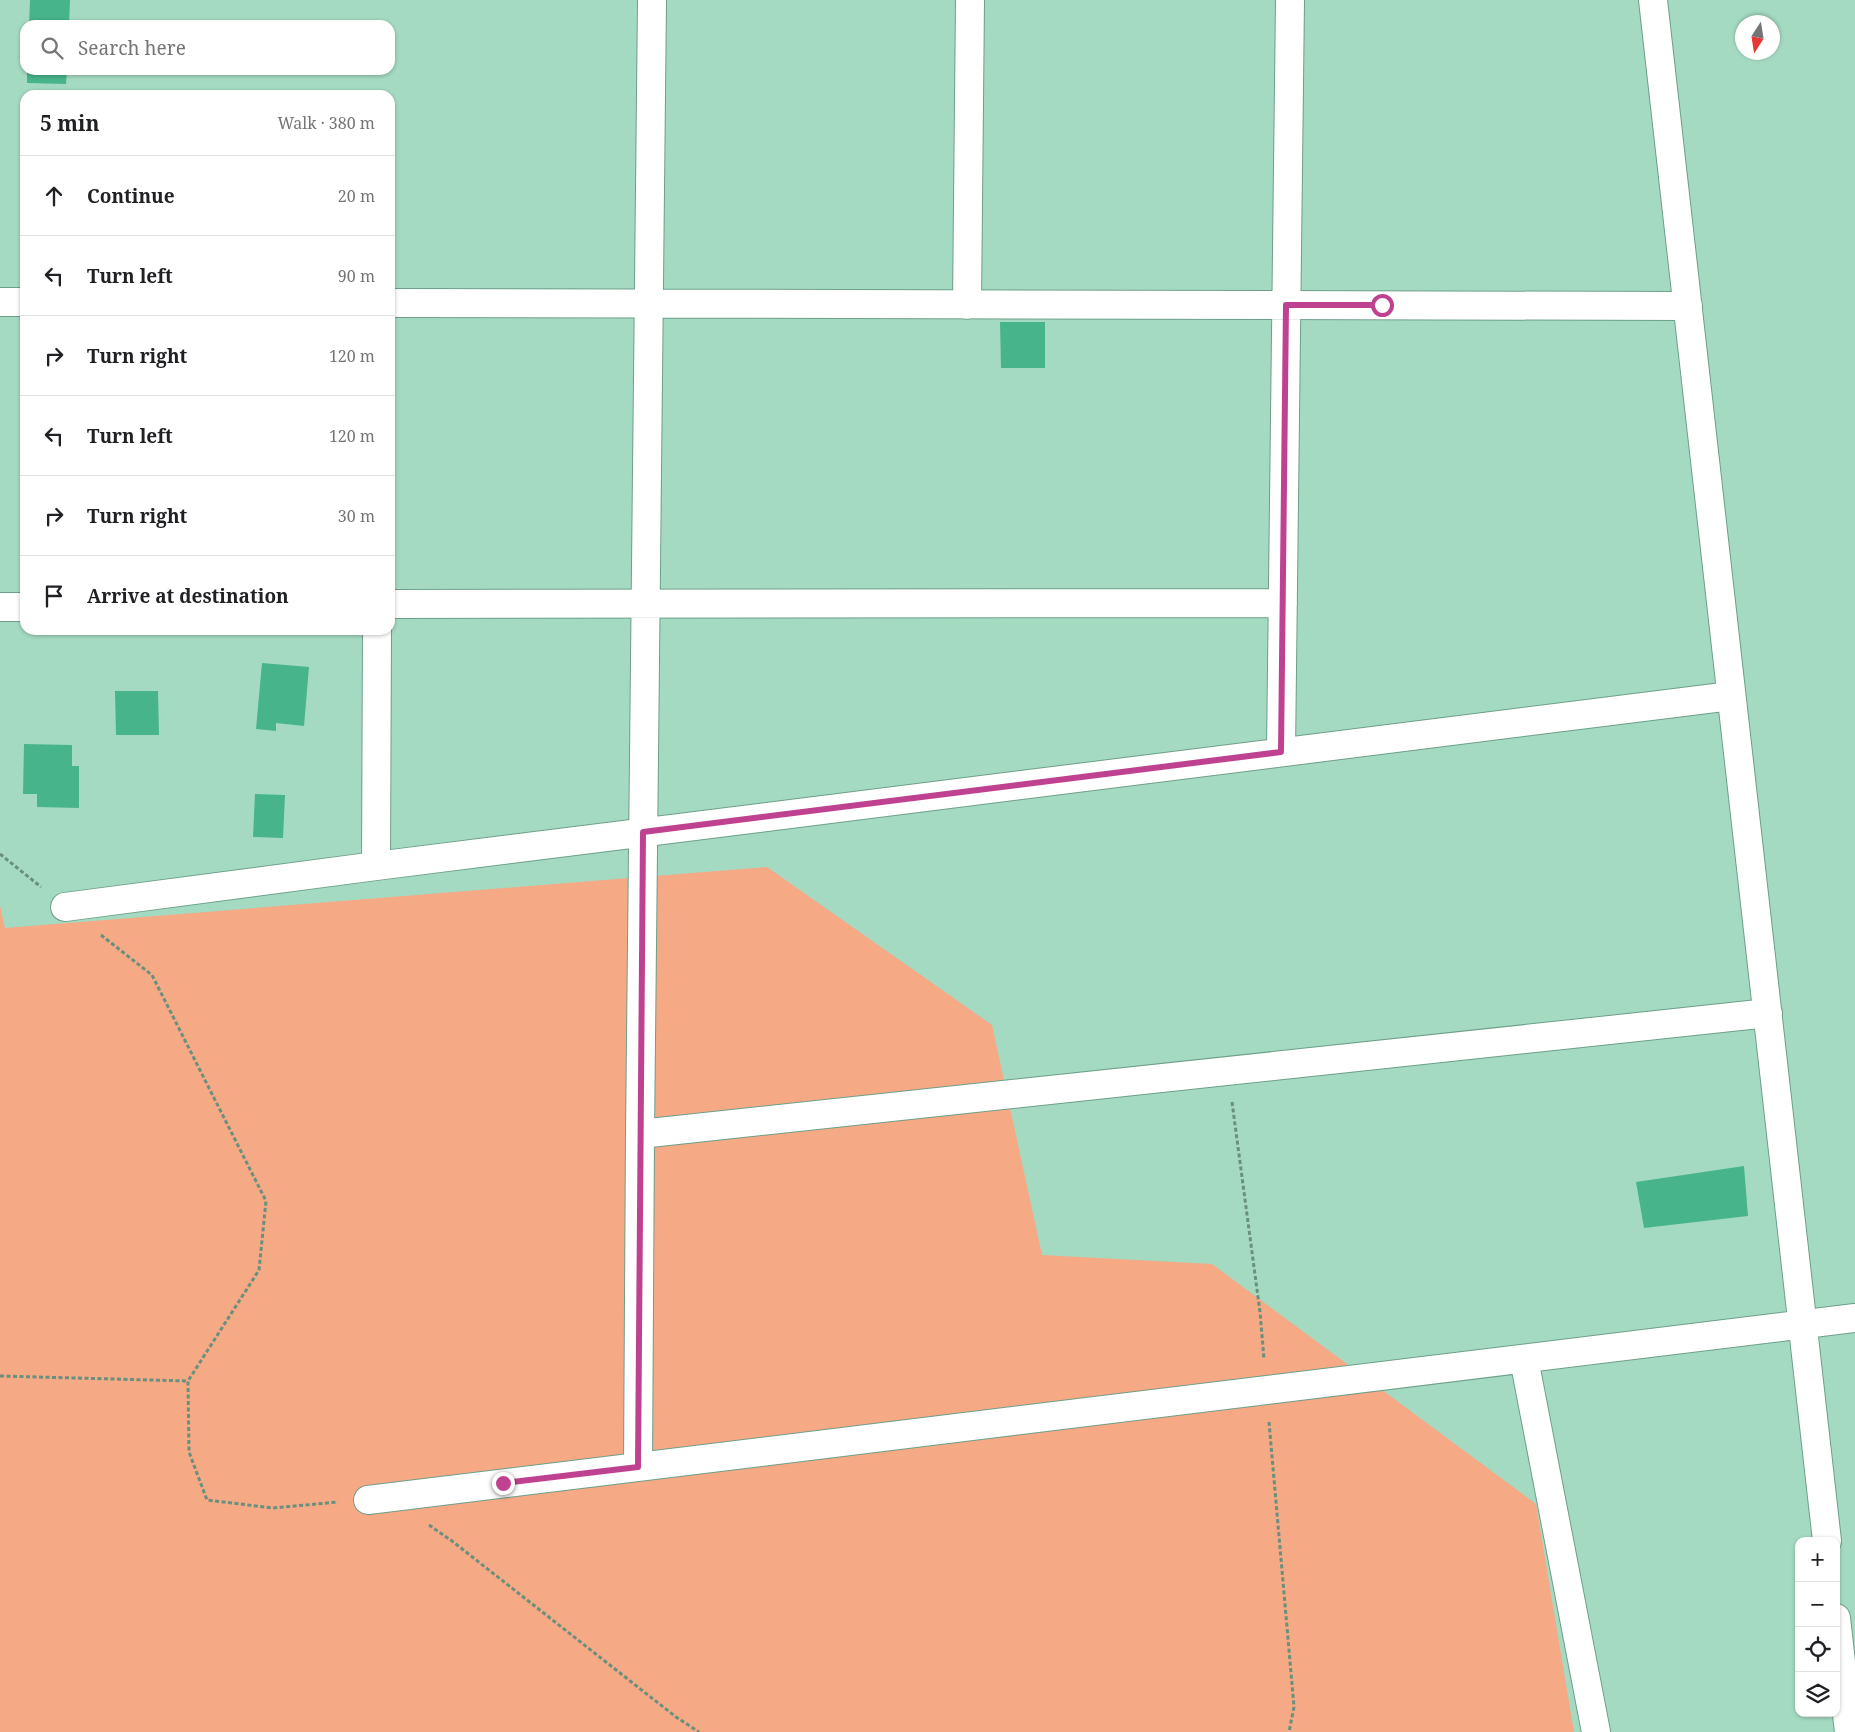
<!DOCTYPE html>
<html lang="en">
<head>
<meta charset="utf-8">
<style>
	body { margin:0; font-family:"Noto Serif",serif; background:#f2f2f2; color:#202124 }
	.controls { position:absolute; right:15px; bottom:15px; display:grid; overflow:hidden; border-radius:10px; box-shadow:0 1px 4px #0004 }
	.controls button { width:45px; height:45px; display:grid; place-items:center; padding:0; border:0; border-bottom:1px solid #e0e0e0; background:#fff; color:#202124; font:25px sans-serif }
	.compass { position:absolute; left:1735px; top:15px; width:45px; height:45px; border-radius:50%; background:#fff; box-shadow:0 1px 4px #0004; rotate:192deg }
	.stop { position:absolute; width:15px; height:15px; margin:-11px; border:4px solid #bf4290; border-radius:50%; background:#fff }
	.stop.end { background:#bf4290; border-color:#fff; box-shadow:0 1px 5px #0008 }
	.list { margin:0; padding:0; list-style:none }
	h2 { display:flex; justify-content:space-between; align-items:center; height:65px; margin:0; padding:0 20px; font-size:21px }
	h2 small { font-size:16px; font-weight:400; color:#757577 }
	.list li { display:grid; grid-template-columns:32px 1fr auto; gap:15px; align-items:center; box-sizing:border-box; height:80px; padding:0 20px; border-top:1px solid #e0e0e0 }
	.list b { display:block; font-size:19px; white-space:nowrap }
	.list em { font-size:16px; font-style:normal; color:#757577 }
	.icon { flex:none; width:28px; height:28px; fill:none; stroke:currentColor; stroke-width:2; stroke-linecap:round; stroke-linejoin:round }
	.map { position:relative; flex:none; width:1855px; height:1732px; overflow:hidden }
	.search { position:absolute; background:#fff; box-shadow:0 1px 4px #0004; left:20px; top:20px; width:375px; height:55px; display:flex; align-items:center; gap:12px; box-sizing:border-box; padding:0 18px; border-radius:15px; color:#757577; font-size:19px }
	.panel { position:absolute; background:#fff; box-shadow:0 1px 4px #0004; left:20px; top:90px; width:375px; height:545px; border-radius:15px }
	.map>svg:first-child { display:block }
	.green { fill:#f5a985 }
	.building { fill:#48b48c }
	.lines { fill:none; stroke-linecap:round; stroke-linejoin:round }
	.street-casing { stroke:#6d9f89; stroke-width:30 }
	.path { stroke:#698f7e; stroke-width:3; stroke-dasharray:4 2.5; stroke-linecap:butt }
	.street { stroke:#fff; stroke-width:28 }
	.route { stroke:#bf4290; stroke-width:6 }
</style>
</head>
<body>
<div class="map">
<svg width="1855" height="1732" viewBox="0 0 1855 1732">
	<rect width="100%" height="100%" fill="#a5dac2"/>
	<!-- green -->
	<path class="green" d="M 767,867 L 992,1025 L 1042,1255 L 1212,1264 L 1536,1504 L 1574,1732 L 0,1732 L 0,906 L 5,928 Z"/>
	<!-- building -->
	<path class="building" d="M 30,0 L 70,0 L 69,25 L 29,25 Z
		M 27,70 L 67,70 L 66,84 L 27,83 Z
		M 1000,322 L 1045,322 L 1045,368 L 1001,368 Z
		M 262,663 L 309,667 L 304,726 L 276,723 L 276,731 L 256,729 Z
		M 115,691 L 158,691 L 159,735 L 116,735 Z
		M 24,744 L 72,745 L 72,766 L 79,766 L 79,808 L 37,807 L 37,794 L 23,794 Z
		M 255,794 L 285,795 L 283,838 L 253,837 Z
		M 1744,1166 L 1748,1216 L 1644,1228 L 1636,1182 Z"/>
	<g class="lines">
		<!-- street casing -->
		<g class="street-casing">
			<path id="street" d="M 1653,0 L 1827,1541
				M 0,302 L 25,302
				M 390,303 L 1688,306
				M 967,305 L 970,0
				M 390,604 L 1283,603
				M 0,607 L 25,607
				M 1281,752 L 1290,0
				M 376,866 L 377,630
				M 65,907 L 376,866 L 1731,696
				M 640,1134 L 1768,1013
				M 1524,1359 L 1596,1732
				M 638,1467 L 640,1134 L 652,0
				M 368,1500 L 1855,1318
				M 1836,1618 L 1849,1732"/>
		</g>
		<!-- path -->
		<path class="path" d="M 0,854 L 41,887
			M 101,935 L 152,975 L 266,1201 L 259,1270 L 188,1381
			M 1232,1102 L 1260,1312 L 1264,1359
			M 0,1376 L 188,1381 L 189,1452 L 207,1500 L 273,1508 L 338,1502
			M 1269,1422 L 1294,1707 L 1289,1732
			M 429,1525 L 452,1541 L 676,1717 L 699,1732"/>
		<!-- street -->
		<use href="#street" class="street"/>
	</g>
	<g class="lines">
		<!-- route -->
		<path class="route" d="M 503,1483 L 638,1467 L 643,832 L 1281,752 L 1286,305 L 1382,305"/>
	</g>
</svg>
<div class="controls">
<button>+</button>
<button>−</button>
<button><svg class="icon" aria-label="locate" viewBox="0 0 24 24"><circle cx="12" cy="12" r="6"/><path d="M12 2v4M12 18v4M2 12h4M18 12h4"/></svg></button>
<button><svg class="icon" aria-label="layers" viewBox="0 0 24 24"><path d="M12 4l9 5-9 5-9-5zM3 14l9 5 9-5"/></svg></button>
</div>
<svg class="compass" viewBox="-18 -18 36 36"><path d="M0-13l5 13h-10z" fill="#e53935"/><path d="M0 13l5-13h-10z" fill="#757577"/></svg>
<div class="stop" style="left:1382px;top:305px"></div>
<div class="stop end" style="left:503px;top:1483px"></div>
<div class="search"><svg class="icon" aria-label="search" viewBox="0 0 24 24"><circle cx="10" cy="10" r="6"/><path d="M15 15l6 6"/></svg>Search here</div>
<section class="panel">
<h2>5 min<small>Walk · 380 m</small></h2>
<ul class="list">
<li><svg class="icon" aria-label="ahead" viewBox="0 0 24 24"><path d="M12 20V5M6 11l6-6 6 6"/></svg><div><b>Continue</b></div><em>20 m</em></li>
<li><svg class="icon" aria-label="left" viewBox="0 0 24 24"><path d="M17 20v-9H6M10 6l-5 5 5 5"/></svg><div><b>Turn left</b></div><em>90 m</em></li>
<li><svg class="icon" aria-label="right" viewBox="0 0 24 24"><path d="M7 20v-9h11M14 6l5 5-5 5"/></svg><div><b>Turn right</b></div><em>120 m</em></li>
<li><svg class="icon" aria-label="left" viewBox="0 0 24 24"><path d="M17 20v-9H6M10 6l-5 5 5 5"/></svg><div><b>Turn left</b></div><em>120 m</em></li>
<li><svg class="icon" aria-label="right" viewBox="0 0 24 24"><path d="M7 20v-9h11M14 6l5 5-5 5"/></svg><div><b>Turn right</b></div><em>30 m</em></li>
<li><svg class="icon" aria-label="arrive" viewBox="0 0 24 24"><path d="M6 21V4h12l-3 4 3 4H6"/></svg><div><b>Arrive at destination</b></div></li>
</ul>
</section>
</div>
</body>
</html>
